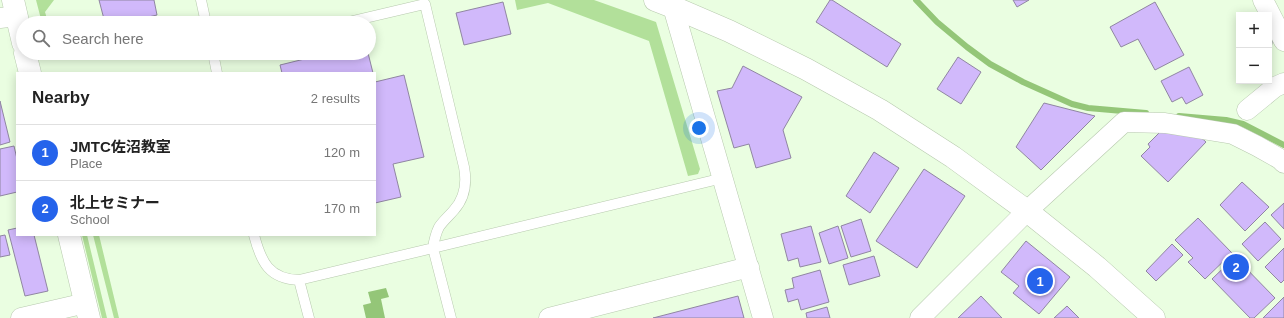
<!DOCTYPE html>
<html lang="en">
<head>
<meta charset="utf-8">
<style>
	body { margin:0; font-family:Helvetica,"Noto Sans JP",sans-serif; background:#f2f2f2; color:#222 }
	.controls { position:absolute; right:12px; top:12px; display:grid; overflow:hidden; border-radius:0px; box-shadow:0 2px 10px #0003 }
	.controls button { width:36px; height:36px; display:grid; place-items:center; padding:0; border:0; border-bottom:1px solid #e0e0e0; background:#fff; color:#222; font:20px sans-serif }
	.you { position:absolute; left:699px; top:128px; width:14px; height:14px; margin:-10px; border:3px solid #fff; border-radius:50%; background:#1a73e8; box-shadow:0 0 0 6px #1a73e833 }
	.badge { display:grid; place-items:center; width:26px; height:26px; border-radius:50%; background:#2563eb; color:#fff; font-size:13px; font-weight:700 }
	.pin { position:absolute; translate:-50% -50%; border:2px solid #fff; box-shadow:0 1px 4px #0006 }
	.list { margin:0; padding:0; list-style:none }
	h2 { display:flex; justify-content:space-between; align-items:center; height:52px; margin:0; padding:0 16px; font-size:17px }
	h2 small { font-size:13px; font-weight:400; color:#767676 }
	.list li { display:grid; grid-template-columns:26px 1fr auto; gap:12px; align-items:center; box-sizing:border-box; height:56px; padding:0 16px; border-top:1px solid #e0e0e0 }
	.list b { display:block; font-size:15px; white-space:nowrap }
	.list p { margin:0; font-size:13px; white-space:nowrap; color:#767676 }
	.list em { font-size:13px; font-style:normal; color:#767676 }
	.icon { flex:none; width:22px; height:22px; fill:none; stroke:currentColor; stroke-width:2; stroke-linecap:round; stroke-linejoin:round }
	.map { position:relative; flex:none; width:1284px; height:318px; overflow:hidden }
	.search { position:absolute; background:#fff; box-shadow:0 2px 10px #0003; left:16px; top:16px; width:360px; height:44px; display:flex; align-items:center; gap:10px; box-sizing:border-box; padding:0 14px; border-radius:22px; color:#767676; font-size:15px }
	.panel { position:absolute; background:#fff; box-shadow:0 2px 10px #0003; left:16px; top:72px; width:360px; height:164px; border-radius:0px }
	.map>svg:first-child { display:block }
	.green { fill:#b2e09a }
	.water { fill:#94c678 }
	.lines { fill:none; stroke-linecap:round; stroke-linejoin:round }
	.stream { stroke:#94c678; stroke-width:6 }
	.building { fill:#d1b9fb; stroke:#9086a2 }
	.service-casing { stroke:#b7c9ae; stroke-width:11 }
	.minor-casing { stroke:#b7c9ae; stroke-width:21 }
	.tertiary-casing { stroke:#b7c9ae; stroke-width:23 }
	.service { stroke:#fff; stroke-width:10 }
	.minor { stroke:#fff; stroke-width:20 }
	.tertiary { stroke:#fff; stroke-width:22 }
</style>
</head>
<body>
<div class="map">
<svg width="1284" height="318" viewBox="0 0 1284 318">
	<rect width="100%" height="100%" fill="#eafee1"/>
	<!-- green -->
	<path class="green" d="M 36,0 L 54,0 L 45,12 L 48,22 L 42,23 Z
		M 515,0 L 594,0 L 656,22 L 700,169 L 698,174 L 688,176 L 649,41 L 548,3 L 517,10 Z
		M 82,235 L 87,235 L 107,318 L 102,318 Z
		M 93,235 L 99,235 L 119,318 L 114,318 Z"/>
	<!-- water -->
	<path class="water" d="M 386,288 L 389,297 L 381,299 L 385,318 L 366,318 L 363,305 L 371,303 L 368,292 Z"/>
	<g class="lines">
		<!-- stream -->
		<path class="stream" d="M 916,0 L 937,22 L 967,47 L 990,64 L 1023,82 L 1072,104 L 1088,108 L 1146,113
			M 1179,116 L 1226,120 L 1243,124 L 1284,145"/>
	</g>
	<!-- building -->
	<path class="building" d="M 99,0 L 154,0 L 157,15 L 123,23 L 105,23 Z
		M 830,0 L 832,0 L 901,44 L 887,67 L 816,22 Z
		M 1013,0 L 1029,0 L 1017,7 Z
		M 503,2 L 511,34 L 464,45 L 456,13 Z
		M 1155,2 L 1184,55 L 1155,70 L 1138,39 L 1121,47 L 1110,27 Z
		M 1269,35 L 1273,36 L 1269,62 Z
		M 329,53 L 368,53 L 373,73 L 282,73 L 280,65 Z
		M 958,57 L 981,72 L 961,104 L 937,89 Z
		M 743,66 L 802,97 L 783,130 L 791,158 L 756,168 L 749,144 L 734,148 L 717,91 L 732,88 Z
		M 1189,67 L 1203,95 L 1186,104 L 1182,97 L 1172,102 L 1161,81 Z
		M 404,75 L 424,157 L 393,164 L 401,197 L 375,203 L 375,82 Z
		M 0,101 L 10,142 L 0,145 Z
		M 1044,103 L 1095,116 L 1041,170 L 1016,147 Z
		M 1162,130 L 1196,133 L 1206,142 L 1168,182 L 1141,156 L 1150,147 L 1148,144 Z
		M 14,146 L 17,159 L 17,192 L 0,196 L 0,149 Z
		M 874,152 L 899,168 L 870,213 L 846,196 Z
		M 924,169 L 965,196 L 917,268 L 876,241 Z
		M 1242,182 L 1269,207 L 1245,231 L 1220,205 Z
		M 1284,203 L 1284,229 L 1271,215 Z
		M 1198,218 L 1232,253 L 1205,279 L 1188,262 L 1193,258 L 1175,240 Z
		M 861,219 L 871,251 L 851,257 L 841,226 Z
		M 1265,222 L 1281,239 L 1258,261 L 1242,244 Z
		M 811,226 L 821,262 L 800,267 L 798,258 L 788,261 L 781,234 Z
		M 838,226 L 848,258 L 829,264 L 819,233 Z
		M 17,228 L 17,235 L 34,235 L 48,291 L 25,296 L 8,230 Z
		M 5,235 L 10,255 L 0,257 L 0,236 Z
		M 1026,241 L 1070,277 L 1039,314 L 1013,293 L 1019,286 L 1001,272 Z
		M 1172,244 L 1183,255 L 1156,281 L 1146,271 Z
		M 1284,248 L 1284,280 L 1281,283 L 1265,267 Z
		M 874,256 L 880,276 L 849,285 L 843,265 Z
		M 1235,257 L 1275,298 L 1254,318 L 1250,318 L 1212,279 Z
		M 820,270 L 829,302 L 801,310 L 798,299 L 788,302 L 785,290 L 794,288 L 792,278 Z
		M 738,296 L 744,318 L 653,318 Z
		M 981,296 L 1002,318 L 958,318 Z
		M 1284,297 L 1284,318 L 1263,318 Z
		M 1067,306 L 1079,318 L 1054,318 Z
		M 827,307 L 830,318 L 807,318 L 806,313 Z"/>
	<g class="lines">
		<!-- service casing -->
		<g class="service-casing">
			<path id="service" d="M 201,0 L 206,23
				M 213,53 L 217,73
				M 254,235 C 261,262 269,279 299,280
				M 309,318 L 299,280 L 433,248 C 434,241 436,233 439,227 C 443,221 449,216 454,210 C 465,198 467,183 464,167 L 425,4 L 344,23
				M 451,318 L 433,248 L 723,178"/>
		</g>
		<!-- minor casing -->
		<g class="minor-casing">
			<path id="minor" d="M 671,0 L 763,318
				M 1263,0 L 1284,41
				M 0,18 L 17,16
				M 1247,110 L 1275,87 L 1284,83
				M 21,318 L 86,303
				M 549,318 L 749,267
				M 920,318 L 1027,211 L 1124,122 L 1165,123 L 1233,134 L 1257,146 L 1280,159 L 1284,163"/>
		</g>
		<!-- tertiary casing -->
		<g class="tertiary-casing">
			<path id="tertiary" d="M 13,0 L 23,43
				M 655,0 L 673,7 L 729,31 L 806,69 L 880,110 L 953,157 L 1027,211 L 1097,267 L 1154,318
				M 25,53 L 30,73
				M 69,235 L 89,318"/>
		</g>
		<!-- service -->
		<use href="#service" class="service"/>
		<!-- minor -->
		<use href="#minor" class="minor"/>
		<!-- tertiary -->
		<use href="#tertiary" class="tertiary"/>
	</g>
</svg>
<div class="controls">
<button>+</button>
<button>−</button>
</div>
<div class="you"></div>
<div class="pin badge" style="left:1040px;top:281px">1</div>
<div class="pin badge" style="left:1236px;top:267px">2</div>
<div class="search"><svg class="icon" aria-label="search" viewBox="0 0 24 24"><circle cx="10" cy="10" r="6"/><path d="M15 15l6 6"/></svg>Search here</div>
<section class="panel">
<h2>Nearby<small>2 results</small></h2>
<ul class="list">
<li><span class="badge">1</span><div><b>JMTC佐沼教室</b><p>Place</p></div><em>120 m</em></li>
<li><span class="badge">2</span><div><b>北上セミナー</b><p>School</p></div><em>170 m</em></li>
</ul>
</section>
</div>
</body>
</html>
